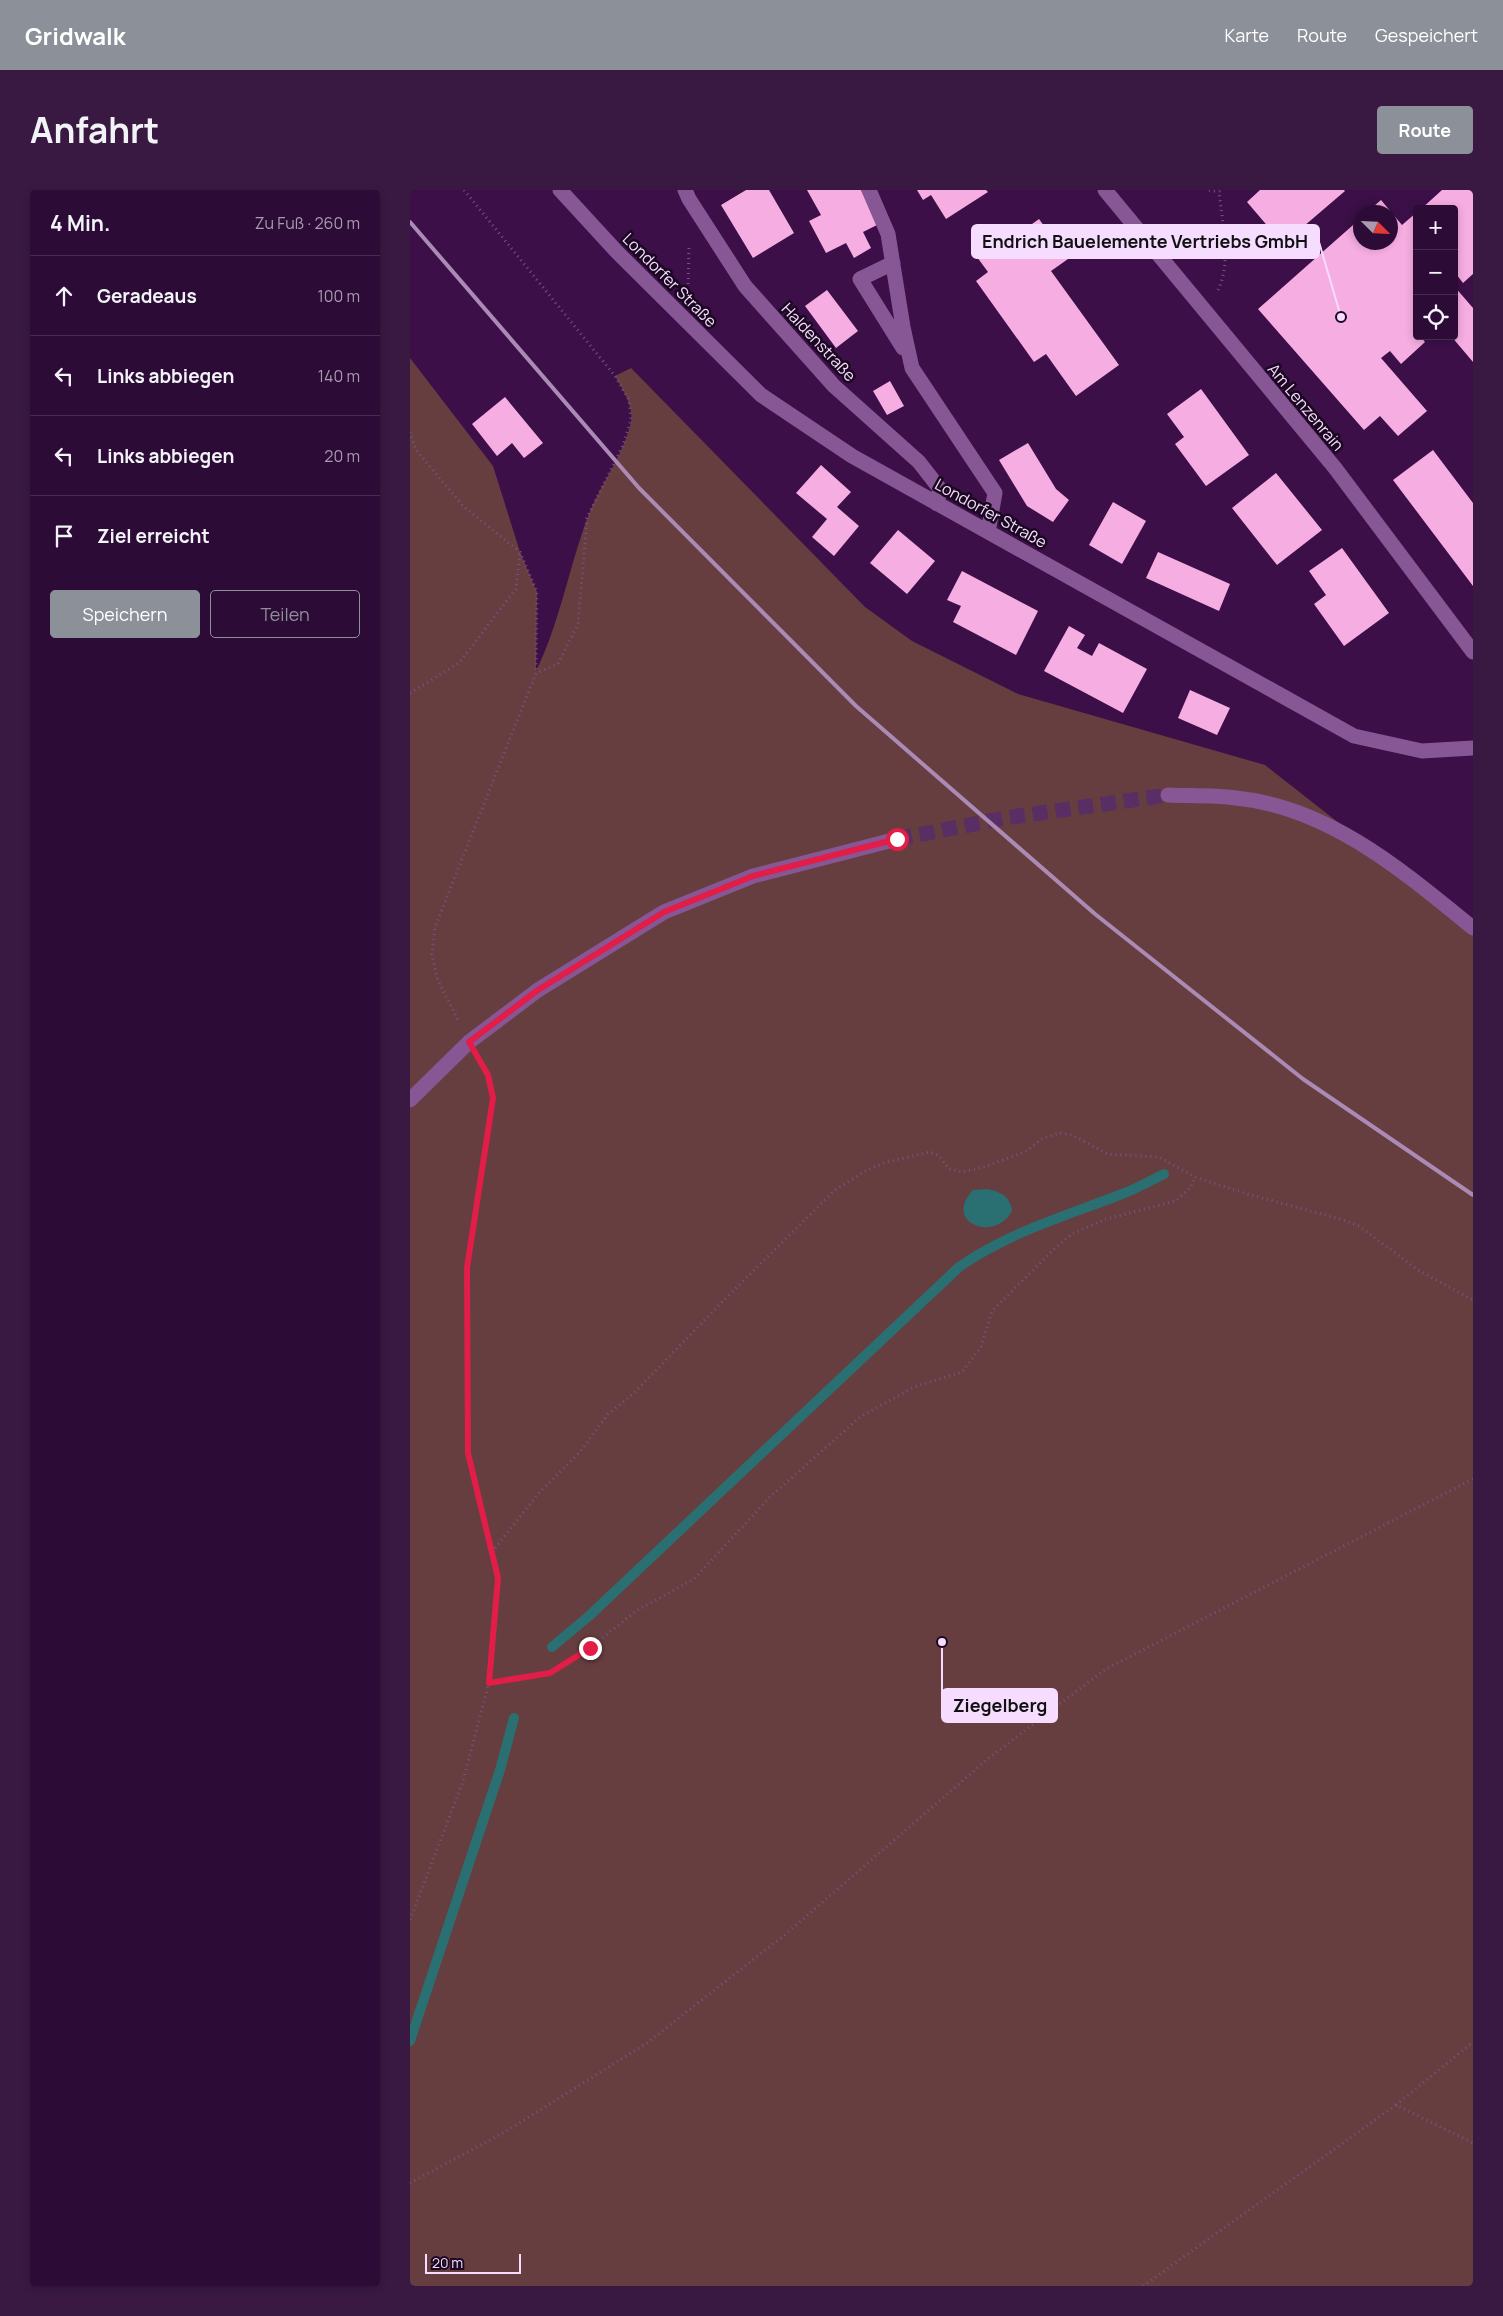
<!DOCTYPE html>
<html lang="de">
<head>
<meta charset="utf-8">
<style>
	body { margin:0; font-family:Manrope,sans-serif; background:#391942; color:#f1f3f6 }
	.controls { position:absolute; right:15px; top:15px; display:grid; overflow:hidden; border-radius:5px; box-shadow:0 2px 8px #0003 }
	.controls button { width:45px; height:45px; display:grid; place-items:center; padding:0; border:0; border-bottom:1px solid #482b52; background:#2d0b37; color:#f1f3f6; font:25px sans-serif }
	.compass { position:absolute; left:943px; top:15px; width:45px; height:45px; border-radius:50%; background:#2d0b37; box-shadow:0 2px 8px #0003; rotate:114deg }
	.scale { position:absolute; left:15px; bottom:12px; width:96px; box-sizing:border-box; padding-left:5px; border:2px solid #f6dcfe; border-top:0; font-size:14px; line-height:18px; white-space:nowrap; color:#f6dcfe; -webkit-text-stroke:4px #1a0820; paint-order:stroke }
	.stop { position:absolute; width:15px; height:15px; margin:-11px; border:4px solid #e11d48; border-radius:50%; background:#fff }
	.stop.end { background:#e11d48; border-color:#fff; box-shadow:0 1px 5px #0008 }
	.list { margin:0; padding:0; list-style:none }
	h2 { display:flex; justify-content:space-between; align-items:center; height:65px; margin:0; padding:0 20px; font-size:21px }
	h2 small { font-size:16px; font-weight:400; color:#a79bad }
	.list li { display:grid; grid-template-columns:32px 1fr auto; gap:15px; align-items:center; box-sizing:border-box; height:80px; padding:0 20px; border-top:1px solid #482b52 }
	.list b { display:block; font-size:19px; white-space:nowrap }
	.list em { font-size:16px; font-style:normal; color:#a79bad }
	.actions { display:flex; gap:10px; padding:15px 20px }
	.actions a { flex:1; padding:11px 0; border:1px solid #8c9099; border-radius:5px; text-align:center; font-size:18px; color:#8c9099 }
	.actions .main { background:#8c9099; color:#fff }
	.icon { flex:none; width:28px; height:28px; fill:none; stroke:currentColor; stroke-width:2; stroke-linecap:round; stroke-linejoin:round }
	.map { position:relative; flex:none; width:1063px; height:2096px; overflow:hidden; border-radius:5px }
	header { display:flex; align-items:center; gap:30px; box-sizing:border-box; height:70px; padding:0 25px; background:#8c9099; color:#fff }
	header strong { font-size:24px }
	nav { display:flex; gap:28px; margin-inline-start:auto; font-size:18px }
	.intro { display:flex; align-items:center; justify-content:space-between; box-sizing:border-box; height:120px; padding:0 30px }
	h1 { margin:0; font-size:35px }
	.button { padding:12px 22px; border-radius:5px; background:#8c9099; color:#fff; font-size:18px; font-weight:700 }
	main { display:flex; gap:30px; padding:0 30px }
	aside { flex:1; background:#2d0b37; border-radius:5px; box-shadow:0 2px 8px #0003 }
	.map>svg:first-child { display:block }
	.green { fill:#673e3f }
	.water { fill:#2a6f71 }
	.lines { fill:none; stroke-linecap:round; stroke-linejoin:round }
	.stream { stroke:#2a6f71; stroke-width:10 }
	.building { fill:#f6ade1 }
	.minor-tunnel { stroke:#582e64; stroke-width:15; stroke-dasharray:15 8; stroke-linecap:butt }
	.path { stroke:#795284; stroke-width:3; stroke-dasharray:1 4; stroke-linecap:butt }
	.minor { stroke:#865794; stroke-width:15 }
	.rail { stroke:#ab8ab5; stroke-width:4 }
	.route { stroke:#e11d48; stroke-width:6 }
	.labels { text-anchor:middle; dominant-baseline:central; stroke-width:5; stroke-linejoin:round; paint-order:stroke }
	.street-label { font-size:16px; fill:#f6dcfe; stroke:#1a0820 }
	.leader { fill:none; stroke:#f6dcfe; stroke-width:2 }
	.callout-dot { fill:#f6dcfe; stroke:#1a0820; stroke-width:2 }
	.callout { fill:#f6dcfe; stroke:#f6dcfe; stroke-width:2 }
	.callout-label { font-size:18px; text-anchor:middle; font-weight:bold; fill:#111 }
</style>
</head>
<body>
<header>
<strong>Gridwalk</strong>
<nav><a>Karte</a><a>Route</a><a>Gespeichert</a></nav>
</header>
<div class="intro"><h1>Anfahrt</h1><a class="button">Route</a></div>
<main>
<aside>
<h2>4 Min.<small>Zu Fuß · 260 m</small></h2>
<ul class="list">
<li><svg class="icon" aria-label="ahead" viewBox="0 0 24 24"><path d="M12 20V5M6 11l6-6 6 6"/></svg><div><b>Geradeaus</b></div><em>100 m</em></li>
<li><svg class="icon" aria-label="left" viewBox="0 0 24 24"><path d="M17 20v-9H6M10 6l-5 5 5 5"/></svg><div><b>Links abbiegen</b></div><em>140 m</em></li>
<li><svg class="icon" aria-label="left" viewBox="0 0 24 24"><path d="M17 20v-9H6M10 6l-5 5 5 5"/></svg><div><b>Links abbiegen</b></div><em>20 m</em></li>
<li><svg class="icon" aria-label="arrive" viewBox="0 0 24 24"><path d="M6 21V4h12l-3 4 3 4H6"/></svg><div><b>Ziel erreicht</b></div></li>
</ul>
<div class="actions"><a class="main">Speichern</a><a>Teilen</a></div>
</aside>
<div class="map">
<svg width="1063" height="2096" viewBox="0 0 1063 2096">
	<rect width="100%" height="100%" fill="#3c0f49"/>
	<!-- green -->
	<path class="green" d="M 0,168 L 83,276 L 110,362 L 127,402 L 126,481 C 149,435 159,378 177,329 C 189,296 213,267 221,232 C 224,216 212,199 205,186 L 221,178 L 455,417 L 502,451 L 608,504 L 855,575 L 1063,738 L 1063,2096 L 0,2096 Z"/>
	<!-- water -->
	<path class="water" d="M 577,999 C 591,1002 600,1006 602,1021 C 585,1053 532,1033 563,1000 Z"/>
	<g class="lines">
		<!-- stream -->
		<path class="stream" d="M 142,1457 L 179,1426 L 549,1077 C 599,1042 656,1026 712,1004 C 726,999 740,991 754,984
			M 0,1851 L 90,1580 L 104,1528"/>
	</g>
	<!-- building -->
	<path class="building" d="M 336,0 L 359,0 L 384,43 L 343,68 L 311,15 Z
		M 397,0 L 451,0 L 469,34 L 453,42 L 461,58 L 444,68 L 436,53 L 416,63 L 399,31 L 411,25 Z
		M 507,0 L 576,0 L 578,2 L 536,29 L 521,5 L 513,10 Z
		M 850,0 L 934,0 L 935,1 L 873,54 L 837,12 Z
		M 1032,0 L 1063,0 L 1063,84 L 1053,93 L 1046,84 L 1044,85 L 1044,19 L 1011,19 Z
		M 971,10 L 992,35 L 1007,22 L 1007,136 L 1003,139 L 1007,146 L 1010,146 L 1015,152 L 991,174 L 980,161 L 971,168 L 1017,221 L 988,246 L 970,226 L 954,240 L 848,119 L 951,28 L 951,52 L 981,52 L 981,22 L 957,22 Z
		M 629,29 L 658,69 L 641,81 L 709,175 L 666,206 L 636,164 L 624,172 L 566,91 L 578,82 L 564,63 L 595,41 L 601,49 Z
		M 1044,96 L 1063,118 L 1063,172 L 1041,146 L 1044,146 Z
		M 417,100 L 448,141 L 426,158 L 395,116 Z
		M 480,191 L 494,216 L 477,225 L 463,201 Z
		M 791,199 L 839,265 L 796,296 L 765,254 L 774,247 L 757,224 Z
		M 95,207 L 133,253 L 114,268 L 102,253 L 87,266 L 62,234 Z
		M 618,253 L 646,299 L 659,310 L 643,332 L 617,316 L 589,270 Z
		M 1023,260 L 1063,313 L 1063,396 L 983,290 Z
		M 411,275 L 441,302 L 427,317 L 449,336 L 424,366 L 402,347 L 417,329 L 386,303 Z
		M 866,283 L 912,340 L 867,375 L 822,318 Z
		M 703,312 L 736,331 L 712,374 L 679,355 Z
		M 488,340 L 525,371 L 497,404 L 460,373 Z
		M 932,358 L 979,423 L 934,456 L 904,414 L 916,405 L 899,381 Z
		M 748,362 L 820,394 L 809,421 L 736,388 Z
		M 552,381 L 628,421 L 606,465 L 543,432 L 551,416 L 537,410 Z
		M 659,436 L 675,445 L 667,458 L 682,466 L 689,453 L 737,479 L 713,523 L 634,481 Z
		M 780,500 L 820,518 L 807,545 L 768,528 Z"/>
	<g class="lines">
		<!-- minor-tunnel -->
		<path class="minor-tunnel" d="M 487,649 L 595,628 L 758,605"/>
		<!-- path -->
		<path class="path" d="M 54,0 L 205,186 L 219,210 L 221,230 L 213,255 L 177,328 L 168,434 L 148,474 L 126,483
			M 799,0 L 809,2
			M 278,99 L 279,56
			M 808,100 C 822,72 812,32 809,2 L 811,0
			M 0,242 L 6,260 L 53,316 L 110,362 L 127,402 L 126,483 L 25,737 L 22,764 L 27,788 L 48,830
			M 0,503 L 49,473 L 106,399 L 110,362
			M 82,1362 L 128,1304 L 170,1262 L 198,1224 L 224,1203 L 317,1107 L 425,1000 L 459,979 L 477,972 L 520,962 L 528,965 L 539,979 L 553,982 L 577,976 L 617,961 L 633,948 L 650,943 L 662,945 L 698,964 L 749,967 L 785,987 L 834,1003 L 933,1030 L 949,1036 L 1008,1080 L 1063,1110
			M 79,1493 L 140,1483 L 180,1458 L 226,1421 L 284,1389 L 360,1307 L 450,1227 L 504,1197 L 552,1182 L 571,1157 L 582,1121 L 646,1057 L 662,1044 L 696,1029 L 766,1011 L 781,997 L 785,987
			M 0,1730 L 52,1594 L 79,1493 L 88,1388 L 58,1263 L 57,1078 L 83,908 L 78,885 L 71,873
			M 986,1915 L 1063,1852
			M 0,1993 L 95,1942 L 237,1853 L 377,1743 L 580,1567 L 696,1479 L 1063,1289
			M 733,2096 L 986,1915 L 1063,1953"/>
		<!-- minor -->
		<path class="minor" d="M 150,0 L 208,63 L 351,205 L 442,266 L 944,546 L 1012,561 L 1063,558
			M 275,0 L 279,9 L 335,96 L 424,196 L 509,272 L 530,299 L 527,314
			M 459,0 L 478,44 L 493,137 L 502,178 L 585,303 L 578,342
			M 695,0 L 925,278 L 1063,462
			M 483,73 L 450,89 L 493,158
			M 758,605 C 780,606 803,605 826,608 C 919,617 994,682 1063,738
			M 0,910 L 59,852 L 128,800 L 254,722 L 343,686 L 487,649"/>
		<!-- rail -->
		<path class="rail" d="M 0,32 L 229,298 L 446,516 L 685,724 L 893,889 L 1063,1005"/>
	</g>
	<g class="lines">
		<!-- route -->
		<path class="route" d="M 180,1458 L 140,1483 L 79,1493 L 88,1388 L 58,1263 L 57,1078 L 83,908 L 78,885 L 59,852 L 128,800 L 254,722 L 343,686 L 487,649"/>
	</g>
	<g class="labels">
		<!-- street labels -->
		<g class="street-label">
			<text transform="translate(260 90) rotate(45)">Londorfer Straße</text>
			<text transform="translate(409 152) rotate(47)">Haldenstraße</text>
			<text transform="translate(896 217) rotate(50)">Am Lenzenrain</text>
			<text transform="translate(581 323) rotate(29)">Londorfer Straße</text>
		</g>
	</g>
	<!-- callouts -->
	<path class="leader" d="M931 127L909 52M532 1452L532 1515"/>
	<g class="callout-dot">
		<circle cx="931" cy="127" r="5"/>
		<circle cx="532" cy="1452" r="5"/>
	</g>
	<g class="callout">
		<rect x="562" y="35" width="347" height="33" rx="5"/>
		<rect x="532" y="1499" width="115" height="33" rx="5"/>
	</g>
	<g class="callout-label">
		<text x="735" y="58">Endrich Bauelemente Vertriebs GmbH</text>
		<text x="590" y="1522">Ziegelberg</text>
	</g>
</svg>
<div class="controls">
<button>+</button>
<button>−</button>
<button><svg class="icon" aria-label="locate" viewBox="0 0 24 24"><circle cx="12" cy="12" r="6"/><path d="M12 2v4M12 18v4M2 12h4M18 12h4"/></svg></button>
</div>
<svg class="compass" viewBox="-18 -18 36 36"><path d="M0-13l5 13h-10z" fill="#e53935"/><path d="M0 13l5-13h-10z" fill="#a79bad"/></svg>
<div class="scale">20 m</div>
<div class="stop" style="left:487px;top:649px"></div>
<div class="stop end" style="left:180px;top:1458px"></div>
</div>
</main>
</body>
</html>
